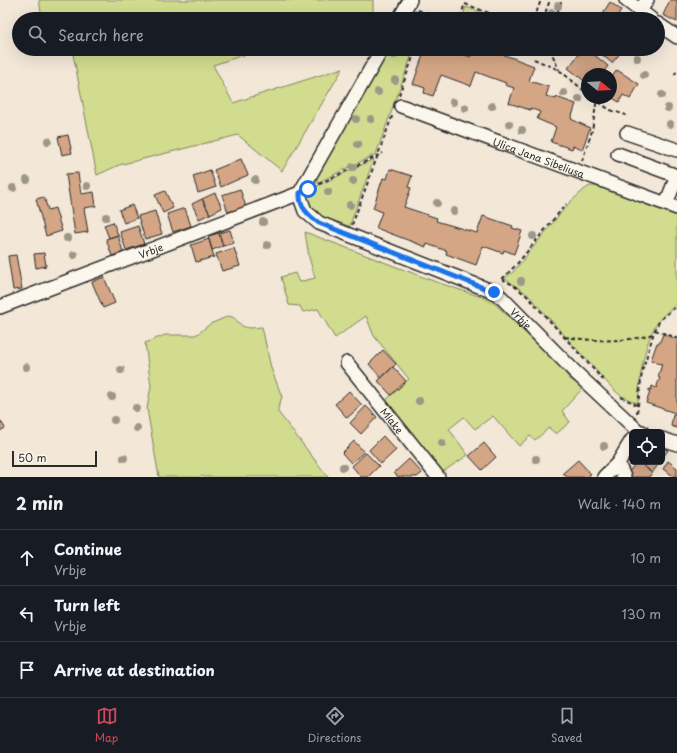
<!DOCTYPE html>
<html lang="en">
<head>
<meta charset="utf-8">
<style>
	body { margin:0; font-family:"Playpen Sans",sans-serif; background:#242831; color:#f1f3f6 }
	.controls { position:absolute; right:12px; bottom:12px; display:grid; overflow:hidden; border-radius:6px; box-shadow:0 4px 16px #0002 }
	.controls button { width:36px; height:36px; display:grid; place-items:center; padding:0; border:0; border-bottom:1px solid #363941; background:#171b24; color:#f1f3f6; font:20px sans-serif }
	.compass { position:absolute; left:581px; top:68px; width:36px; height:36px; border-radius:50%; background:#171b24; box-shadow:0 4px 16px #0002; rotate:108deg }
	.scale { position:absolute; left:12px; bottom:10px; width:85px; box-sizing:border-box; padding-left:4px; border:2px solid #2b2b2b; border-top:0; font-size:11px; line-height:14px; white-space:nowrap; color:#2b2b2b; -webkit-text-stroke:3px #fbf7ec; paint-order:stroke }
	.stop { position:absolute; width:12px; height:12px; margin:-9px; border:3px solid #1a73e8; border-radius:50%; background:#fff }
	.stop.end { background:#1a73e8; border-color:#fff; box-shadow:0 1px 4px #0008 }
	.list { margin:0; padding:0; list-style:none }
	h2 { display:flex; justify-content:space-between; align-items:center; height:52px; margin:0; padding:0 16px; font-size:17px }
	h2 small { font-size:13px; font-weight:400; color:#9ea1a6 }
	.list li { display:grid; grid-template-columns:26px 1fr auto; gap:12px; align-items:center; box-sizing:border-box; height:56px; padding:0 16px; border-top:1px solid #363941 }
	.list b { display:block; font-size:15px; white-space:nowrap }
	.list p { margin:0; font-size:13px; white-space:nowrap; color:#9ea1a6 }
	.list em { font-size:13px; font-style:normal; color:#9ea1a6 }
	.icon { flex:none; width:22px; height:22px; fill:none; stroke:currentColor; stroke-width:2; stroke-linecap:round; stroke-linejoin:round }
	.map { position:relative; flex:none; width:677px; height:477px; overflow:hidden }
	.search { position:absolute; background:#171b24; box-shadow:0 4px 16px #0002; left:12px; right:12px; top:12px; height:44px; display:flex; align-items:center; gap:10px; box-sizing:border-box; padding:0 14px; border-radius:22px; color:#9ea1a6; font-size:15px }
	.sheet { height:220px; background:#171b24 }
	nav { display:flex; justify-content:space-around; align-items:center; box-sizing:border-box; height:56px; border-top:1px solid #363941; background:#171b24; font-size:11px; color:#9ea1a6 }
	nav a { display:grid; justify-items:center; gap:2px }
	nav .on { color:#d1495b }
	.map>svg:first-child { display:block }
	.green { fill:#d1dc8f; stroke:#7e845d }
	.building { fill:#d4a686; stroke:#2b2b2b }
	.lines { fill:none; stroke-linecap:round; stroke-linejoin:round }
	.minor-casing { stroke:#2b2b2b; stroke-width:16 }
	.path { stroke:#2b2b2b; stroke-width:2; stroke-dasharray:4 3; stroke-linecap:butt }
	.minor { stroke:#fbf7ec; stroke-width:13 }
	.tree { fill:#9c9887 }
	.route { stroke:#1a73e8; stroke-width:5 }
	.labels { text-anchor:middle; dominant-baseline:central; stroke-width:3; stroke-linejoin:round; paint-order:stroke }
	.street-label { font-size:10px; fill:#2b2b2b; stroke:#fbf7ec }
</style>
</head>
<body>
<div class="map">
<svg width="677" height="477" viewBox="0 0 677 477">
	<rect width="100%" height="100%" fill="#f3e7d8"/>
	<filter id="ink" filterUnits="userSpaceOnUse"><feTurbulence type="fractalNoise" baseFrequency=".025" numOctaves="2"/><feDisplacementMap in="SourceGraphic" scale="8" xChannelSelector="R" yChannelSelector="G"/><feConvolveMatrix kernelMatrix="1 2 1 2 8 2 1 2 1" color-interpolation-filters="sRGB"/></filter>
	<g filter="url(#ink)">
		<!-- green -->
		<path class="green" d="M 39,0 L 373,0 L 373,13 L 355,19 L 44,19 L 42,18 Z
			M 466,7 L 500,19 L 463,19 L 462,18 Z
			M 410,9 L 426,14 L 425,19 L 404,19 Z
			M 72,49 L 262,49 L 213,65 L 233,103 L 343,68 L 282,171 L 238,135 L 119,165 L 97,175 Z
			M 387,49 L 414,49 L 376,154 L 313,185 L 309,185 Z
			M 374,159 L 348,230 C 335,225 295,210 309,190 Z
			M 590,186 L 595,186 L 604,189 L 677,216 L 677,304 C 672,308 665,313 661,318 C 644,337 640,377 638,402 L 636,403 L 620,395 L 613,389 L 527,294 L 504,278 L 513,272 L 523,260 L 568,204 L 585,189 Z
			M 305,232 L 436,282 L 491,300 L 558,364 L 570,379 L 583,388 L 562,411 L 570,422 L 556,434 L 549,428 L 535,440 L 530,436 L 519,446 L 493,416 L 475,429 L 464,417 L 449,429 L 468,455 L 441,473 L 386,400 L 409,379 L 374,336 L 366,316 L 335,338 L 318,309 L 303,312 L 300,306 L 289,305 L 281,277 L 295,273 L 299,282 L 315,278 L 309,257 Z
			M 229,316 C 238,318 238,325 245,327 C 250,329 257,327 262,327 L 271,368 L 282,397 L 278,408 L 278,412 L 328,477 L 204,477 L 202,476 L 201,477 L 159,477 L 147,409 L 151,386 L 145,343 L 165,335 L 195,335 L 199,333 L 210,324 Z"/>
		<!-- building -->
		<path class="building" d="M 670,0 L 677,0 L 677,22 L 663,15 Z
			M 610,2 L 621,10 L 615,19 L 603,13 Z
			M 425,49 L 446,49 L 450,50 L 449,52 L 459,55 L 460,53 L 470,57 L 473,49 L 495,49 L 494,51 L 534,66 L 529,81 L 549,87 L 546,96 L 556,99 L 556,97 L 576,104 L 571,119 L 590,128 L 582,150 L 573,146 L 572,149 L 551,142 L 556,127 L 537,119 L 540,112 L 530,108 L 530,110 L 509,103 L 514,88 L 505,85 L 506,83 L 476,72 L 471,86 L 441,75 L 433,96 L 424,93 L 425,88 L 413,84 Z
			M 583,49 L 587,49 L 608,66 L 602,74 L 587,74 L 587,83 L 568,68 Z
			M 595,49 L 619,49 L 622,51 L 612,63 Z
			M 617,70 L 639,84 L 630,99 L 623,95 L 619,102 L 611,97 L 611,78 Z
			M 68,135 L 72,153 L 62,155 L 58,137 Z
			M 241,159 L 248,175 L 221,187 L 214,170 Z
			M 390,169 L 412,176 L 408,187 L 411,188 L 404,207 L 437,218 L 436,221 L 477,233 L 483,216 L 513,226 L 512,228 L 522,231 L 514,254 L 504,250 L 503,253 L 483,246 L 476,265 L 446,254 L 447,251 L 427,244 L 426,247 L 376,228 L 382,212 L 373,208 L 383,178 L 387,179 Z
			M 210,170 L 216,187 L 198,193 L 193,176 Z
			M 78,173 L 81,194 L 94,192 L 96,206 L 84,208 L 88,232 L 75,234 L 66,174 Z
			M 240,189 L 246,207 L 228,212 L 222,195 Z
			M 165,191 L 173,208 L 163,213 L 155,195 Z
			M 215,193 L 222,208 L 210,214 L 202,199 Z
			M 44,197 L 48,210 L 55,208 L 62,231 L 46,236 L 36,199 Z
			M 202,199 L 210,214 L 199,219 L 192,204 Z
			M 132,205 L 137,218 L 124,223 L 119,210 Z
			M 185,208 L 191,226 L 173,232 L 167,214 Z
			M 155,211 L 162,234 L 145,239 L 138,216 Z
			M 113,222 L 118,235 L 109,238 L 104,225 Z
			M 138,226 L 144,244 L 126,250 L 120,232 Z
			M 230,230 L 234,243 L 223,246 L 219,233 Z
			M 219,233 L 223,246 L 212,250 L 208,236 Z
			M 118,235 L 123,252 L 112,256 L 106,239 Z
			M 209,239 L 214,257 L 196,262 L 191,245 Z
			M 234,248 L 240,266 L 222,271 L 216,254 Z
			M 44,253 L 46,266 L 36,268 L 34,254 Z
			M 16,255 L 22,289 L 13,290 L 8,256 Z
			M 104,277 L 115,303 L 103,308 L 92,282 Z
			M 663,334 L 677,339 L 677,428 L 671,426 L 673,415 L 674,416 L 675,413 L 646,403 L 650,392 L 649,392 L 649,389 L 651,390 L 652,386 L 656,388 L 660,378 L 658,377 L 662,364 L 656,363 L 656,362 L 651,360 L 657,343 L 659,344 Z
			M 383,350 L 396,364 L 381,378 L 369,364 Z
			M 393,367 L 406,381 L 391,395 L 378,381 Z
			M 349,391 L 362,405 L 347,418 L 335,404 Z
			M 366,406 L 377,417 L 361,434 L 350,423 Z
			M 0,420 L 5,428 L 0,431 Z
			M 383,436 L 396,450 L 381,464 L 369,450 Z
			M 354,441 L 364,452 L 351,463 L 342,453 Z
			M 484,443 L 496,457 L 482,470 L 469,456 Z
			M 662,448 L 668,450 L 662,459 Z
			M 366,453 L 379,466 L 368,477 L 361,477 L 352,466 Z
			M 409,459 L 422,473 L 417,477 L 398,477 L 394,473 Z
			M 578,460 L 591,474 L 587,477 L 567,477 L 563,473 Z
			M 668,461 L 677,468 L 677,473 L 675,477 L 663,469 Z
			M 637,462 L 639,462 L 652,473 L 649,477 L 629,477 L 626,475 Z
			M 639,462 L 660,462 L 652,473 Z"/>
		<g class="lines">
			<!-- minor casing -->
			<g class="minor-casing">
				<g id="minor">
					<path d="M 626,0 L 651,19"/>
					<path d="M 640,11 L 647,0"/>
					<path d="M 399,19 L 410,0"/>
					<path d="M 658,24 L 677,37"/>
					<path id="s1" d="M 382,49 L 301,191 L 300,197 L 305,211 L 319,223 L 494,292 L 502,298 L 574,371 L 638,431 L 642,432"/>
					<path id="s2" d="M 401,106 L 677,208"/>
					<path d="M 627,133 L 677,150"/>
					<path d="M 618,154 L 677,176"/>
					<path d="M 666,204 L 677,176"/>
					<path id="s3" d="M 0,307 L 300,193"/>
					<path id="s4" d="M 347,363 L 438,477"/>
					<path d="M 662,439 L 677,444"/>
					<path d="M 618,463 L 624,477"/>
					<path d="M 604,477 L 618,463 L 632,440"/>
				</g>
			</g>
			<!-- path -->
			<path class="path" d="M 418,10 L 443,19
				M 460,17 L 465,4 L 505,19
				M 427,19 L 429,14
				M 534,19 L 541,0
				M 543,19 L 550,0
				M 555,19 L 562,0
				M 550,49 L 559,70
				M 534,59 L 559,70 L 587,93
				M 674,75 L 677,71
				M 399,95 L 416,49
				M 593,98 L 610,110 L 626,115
				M 582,161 L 592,131 L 597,98
				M 319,184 L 383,153
				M 352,225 L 393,114
				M 502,279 L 513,285 L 527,296 L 605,382
				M 502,279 L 517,264 L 566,204
				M 655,330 L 677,338
				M 565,337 C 594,341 625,343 653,334
				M 621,397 L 639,406
				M 637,413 L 642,372 L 654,332 L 660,320 L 677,306"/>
			<!-- minor -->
			<use href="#minor" class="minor"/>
		</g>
		<!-- trees -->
		<g class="tree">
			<circle cx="558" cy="6" r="4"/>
			<circle cx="552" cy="13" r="4"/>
			<circle cx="394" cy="55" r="4"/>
			<circle cx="637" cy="58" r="4"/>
			<circle cx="644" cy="75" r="4"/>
			<circle cx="395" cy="80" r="4"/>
			<circle cx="378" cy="92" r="4"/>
			<circle cx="564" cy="93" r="4"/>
			<circle cx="662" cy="95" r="4"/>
			<circle cx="579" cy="99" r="4"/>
			<circle cx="453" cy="102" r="4"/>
			<circle cx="492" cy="106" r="4"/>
			<circle cx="465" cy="108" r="4"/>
			<circle cx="668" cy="108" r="4"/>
			<circle cx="356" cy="119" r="4"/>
			<circle cx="371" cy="119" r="4"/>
			<circle cx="509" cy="124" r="4"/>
			<circle cx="670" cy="124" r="4"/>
			<circle cx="522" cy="130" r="4"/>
			<circle cx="48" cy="141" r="4"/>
			<circle cx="358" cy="144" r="4"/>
			<circle cx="353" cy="167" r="4"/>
			<circle cx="27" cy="180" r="4"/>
			<circle cx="255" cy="180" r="4"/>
			<circle cx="353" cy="181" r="4"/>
			<circle cx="87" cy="186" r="4"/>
			<circle cx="13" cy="188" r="4"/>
			<circle cx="328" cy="192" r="4"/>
			<circle cx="437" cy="203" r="4"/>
			<circle cx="350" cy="205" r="4"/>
			<circle cx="454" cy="211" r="4"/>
			<circle cx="106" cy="217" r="4"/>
			<circle cx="263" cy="222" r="4"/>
			<circle cx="533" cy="236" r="4"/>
			<circle cx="67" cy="238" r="4"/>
			<circle cx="267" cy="245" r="4"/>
			<circle cx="74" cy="255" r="4"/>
			<circle cx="521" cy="281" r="4"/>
			<circle cx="26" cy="367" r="4"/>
			<circle cx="121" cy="370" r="4"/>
			<circle cx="112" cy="397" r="4"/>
			<circle cx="419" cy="401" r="4"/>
			<circle cx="136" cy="408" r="4"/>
			<circle cx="114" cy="420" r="4"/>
			<circle cx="137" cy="428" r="4"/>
			<circle cx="442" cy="443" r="4"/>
			<circle cx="604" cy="446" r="4"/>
			<circle cx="124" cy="458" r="4"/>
			<circle cx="536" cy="459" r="4"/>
			<circle cx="343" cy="467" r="4"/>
		</g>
	</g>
	<g class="lines" filter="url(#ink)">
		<!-- route -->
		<path class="route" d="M 308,189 L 300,193 C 299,207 309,216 319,223 L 494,292"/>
	</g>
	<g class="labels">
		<!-- street labels -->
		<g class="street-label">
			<text stroke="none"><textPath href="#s2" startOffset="147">Ulica Jana Sibeliusa</textPath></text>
			<text stroke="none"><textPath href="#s3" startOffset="161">Vrbje</textPath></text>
			<text stroke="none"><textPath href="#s1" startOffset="429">Vrbje</textPath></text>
			<text stroke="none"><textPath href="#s4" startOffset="73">Mlake</textPath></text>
		</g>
	</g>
</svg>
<div class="controls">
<button><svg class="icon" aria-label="locate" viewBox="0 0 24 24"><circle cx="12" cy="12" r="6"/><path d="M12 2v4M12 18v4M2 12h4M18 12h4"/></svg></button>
</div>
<svg class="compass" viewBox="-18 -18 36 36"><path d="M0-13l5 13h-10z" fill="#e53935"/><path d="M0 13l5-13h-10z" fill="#9ea1a6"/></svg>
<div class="scale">50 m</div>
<div class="stop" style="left:308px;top:189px"></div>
<div class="stop end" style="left:494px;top:292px"></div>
<div class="search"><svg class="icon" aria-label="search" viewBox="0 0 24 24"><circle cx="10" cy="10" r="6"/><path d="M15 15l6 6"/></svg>Search here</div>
</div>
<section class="sheet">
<h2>2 min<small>Walk · 140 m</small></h2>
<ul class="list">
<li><svg class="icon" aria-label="ahead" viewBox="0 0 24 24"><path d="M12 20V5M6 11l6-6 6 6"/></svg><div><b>Continue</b><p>Vrbje</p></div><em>10 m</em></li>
<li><svg class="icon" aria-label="left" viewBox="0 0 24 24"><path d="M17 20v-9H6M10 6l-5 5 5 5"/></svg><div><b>Turn left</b><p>Vrbje</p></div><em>130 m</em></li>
<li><svg class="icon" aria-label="arrive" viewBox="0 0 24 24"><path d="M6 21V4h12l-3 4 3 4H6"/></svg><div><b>Arrive at destination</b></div></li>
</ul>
</section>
<nav>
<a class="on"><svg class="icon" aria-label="map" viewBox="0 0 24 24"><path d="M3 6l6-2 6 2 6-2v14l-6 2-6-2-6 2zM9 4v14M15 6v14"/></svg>Map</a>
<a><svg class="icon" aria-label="directions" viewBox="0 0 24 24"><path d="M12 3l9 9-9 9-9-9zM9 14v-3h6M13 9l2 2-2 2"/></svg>Directions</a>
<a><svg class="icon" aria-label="saved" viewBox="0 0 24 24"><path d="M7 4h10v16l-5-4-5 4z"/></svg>Saved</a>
</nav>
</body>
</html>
